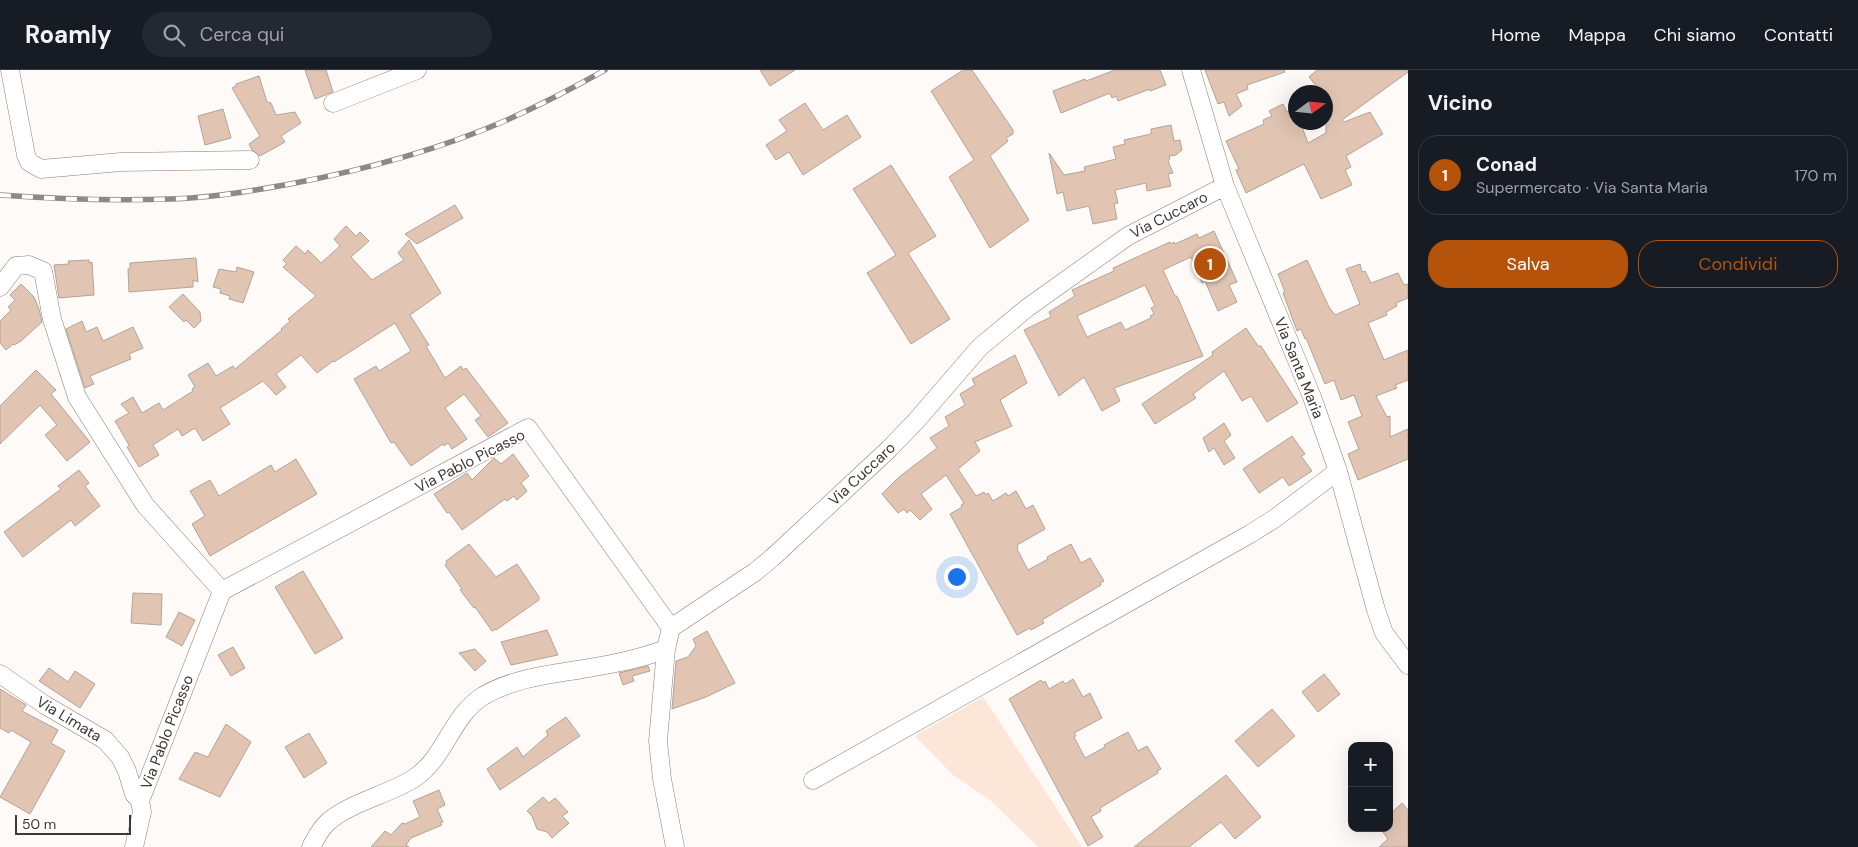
<!DOCTYPE html>
<html lang="it">
<head>
<meta charset="utf-8">
<style>
	body { margin:0; font-family:"DM Sans",sans-serif; background:#242831; color:#f1f3f6 }
	.controls { position:absolute; right:15px; bottom:15px; display:grid; overflow:hidden; border-radius:10px; box-shadow:0 5px 20px #0002 }
	.controls button { width:45px; height:45px; display:grid; place-items:center; padding:0; border:0; border-bottom:1px solid #363941; background:#171b24; color:#f1f3f6; font:25px sans-serif }
	.compass { position:absolute; left:1288px; top:15px; width:45px; height:45px; border-radius:50%; background:#171b24; box-shadow:0 5px 20px #0002; rotate:75deg }
	.scale { position:absolute; left:15px; bottom:12px; width:116px; box-sizing:border-box; padding-left:5px; border:2px solid #3f3834; border-top:0; font-size:14px; line-height:18px; white-space:nowrap; color:#3f3834; -webkit-text-stroke:4px #fff; paint-order:stroke }
	.you { position:absolute; left:956px; top:506px; width:18px; height:18px; margin:-12px; border:4px solid #fff; border-radius:50%; background:#1a73e8; box-shadow:0 0 0 8px #1a73e833 }
	.badge { display:grid; place-items:center; width:32px; height:32px; border-radius:50%; background:#b45309; color:#fff; font-size:16px; font-weight:700 }
	.pin { position:absolute; translate:-50% -50%; border:2px solid #fff; box-shadow:0 1px 5px #0006 }
	.list { margin:0; padding:0; list-style:none }
	h2 { display:flex; justify-content:space-between; align-items:center; height:65px; margin:0; padding:0 20px; font-size:21px }
	h2 small { font-size:16px; font-weight:400; color:#9ea1a6 }
	.list li { display:grid; grid-template-columns:32px 1fr auto; gap:15px; align-items:center; box-sizing:border-box; height:80px; margin:0 10px 10px; padding:0 10px; border:1px solid #363941; border-radius:20px }
	.list b { display:block; font-size:19px; white-space:nowrap }
	.list p { margin:0; font-size:16px; white-space:nowrap; color:#9ea1a6 }
	.list em { font-size:16px; font-style:normal; color:#9ea1a6 }
	.actions { display:flex; gap:10px; padding:15px 20px }
	.actions a { flex:1; padding:11px 0; border:1px solid #b45309; border-radius:20px; text-align:center; font-size:18px; color:#b45309 }
	.actions .main { background:#b45309; color:#fff }
	.icon { flex:none; width:28px; height:28px; fill:none; stroke:currentColor; stroke-width:2; stroke-linecap:round; stroke-linejoin:round }
	.map { position:relative; flex:none; width:1408px; height:777px; overflow:hidden }
	header { display:flex; align-items:center; gap:30px; box-sizing:border-box; height:70px; padding:0 25px; background:#171b24; border-bottom:1px solid #363941 }
	header strong { font-size:24px }
	nav { display:flex; gap:28px; margin-inline-start:auto; font-size:18px }
	.search { width:350px; height:45px; background:#242831; display:flex; align-items:center; gap:12px; box-sizing:border-box; padding:0 18px; border-radius:28px; color:#9ea1a6; font-size:19px }
	main { display:flex }
	aside { flex:1; background:#171b24 }
	.map>svg:first-child { display:block }
	.green { fill:#fce6d8 }
	.building { fill:#e1c5b2; stroke:#b3a398; fill-rule:evenodd }
	.lines { fill:none; stroke-linecap:round; stroke-linejoin:round }
	.minor-casing { stroke:#8c7d73; stroke-width:19 }
	.minor { stroke:#fff; stroke-width:18 }
	.rail-casing { stroke:#8f8986; stroke-width:5.5 }
	.rail { stroke:#fff; stroke-width:4; stroke-dasharray:11; stroke-linecap:butt }
	.labels { text-anchor:middle; dominant-baseline:central; stroke-width:4; stroke-linejoin:round; paint-order:stroke }
	.street-label { font-size:15px; fill:#3f3834; stroke:#fff }
</style>
</head>
<body>
<header>
<strong>Roamly</strong>
<div class="search"><svg class="icon" aria-label="search" viewBox="0 0 24 24"><circle cx="10" cy="10" r="6"/><path d="M15 15l6 6"/></svg>Cerca qui</div>
<nav><a>Home</a><a>Mappa</a><a>Chi siamo</a><a>Contatti</a></nav>
</header>
<main>
<div class="map">
<svg width="1408" height="777" viewBox="0 0 1408 777">
	<rect width="100%" height="100%" fill="#fdfaf8"/>
	<!-- green -->
	<path class="green" d="M 983,627 L 1082,777 L 1038,777 L 990,730 L 953,705 L 915,666 Z"/>
	<!-- building -->
	<path class="building" d="M 305,0 L 326,0 L 333,22 L 315,29 Z
		M 760,0 L 795,0 L 770,16 Z
		M 963,0 L 972,0 L 1013,60 L 1013,64 L 1006,68 L 1008,71 L 990,86 L 1029,150 L 990,178 L 949,107 L 974,90 L 931,21 Z
		M 1115,0 L 1160,0 L 1166,15 L 1150,21 L 1150,19 L 1118,31 L 1116,26 L 1112,28 L 1110,23 L 1061,43 L 1053,21 L 1085,9 L 1086,11 Z
		M 1205,0 L 1284,0 L 1285,2 L 1247,15 L 1248,19 L 1236,24 L 1242,36 L 1229,46 L 1224,32 L 1218,34 Z
		M 1317,0 L 1408,0 L 1408,2 L 1342,50 L 1344,52 L 1370,42 L 1383,64 L 1346,86 L 1351,97 L 1345,100 L 1352,115 L 1321,129 L 1304,94 L 1246,123 L 1236,100 L 1239,99 L 1226,71 L 1264,54 L 1263,50 L 1272,46 L 1269,41 L 1283,34 L 1287,42 L 1292,40 L 1296,47 L 1296,52 L 1298,52 L 1300,58 L 1302,57 L 1308,73 L 1326,63 L 1326,22 L 1321,22 L 1309,7 Z
		M 259,6 L 267,32 L 271,33 L 276,45 L 295,42 L 301,53 L 281,66 L 285,72 L 260,86 L 252,80 L 249,74 L 260,66 L 232,18 L 236,16 L 236,14 Z
		M 805,33 L 823,60 L 847,45 L 861,67 L 803,105 L 789,82 L 776,90 L 766,75 L 787,61 L 779,50 Z
		M 223,39 L 231,68 L 205,75 L 198,46 Z
		M 1171,55 L 1174,71 L 1180,70 L 1182,80 L 1176,85 L 1169,86 L 1170,89 L 1168,91 L 1173,103 L 1168,104 L 1171,116 L 1147,121 L 1146,113 L 1115,120 L 1118,133 L 1114,134 L 1117,149 L 1093,154 L 1089,136 L 1067,141 L 1063,122 L 1057,124 L 1049,83 L 1064,105 L 1085,101 L 1084,97 L 1116,89 L 1113,77 L 1125,74 L 1124,70 L 1151,64 L 1151,59 Z
		M 891,95 L 936,166 L 908,183 L 950,249 L 911,274 L 867,203 L 896,185 L 853,119 Z
		M 455,135 L 463,148 L 417,174 L 405,164 Z
		M 346,156 L 356,166 L 360,162 L 369,171 L 351,187 L 372,210 L 404,190 L 398,183 L 409,170 L 441,223 L 410,245 L 429,275 L 426,276 L 445,308 L 461,296 L 463,300 L 466,298 L 508,353 L 488,367 L 475,350 L 481,346 L 464,324 L 445,338 L 467,369 L 452,379 L 448,373 L 444,376 L 443,374 L 411,396 L 394,372 L 391,373 L 354,309 L 376,296 L 379,301 L 411,281 L 395,253 L 334,292 L 333,291 L 317,303 L 301,285 L 276,304 L 286,317 L 276,325 L 263,311 L 220,338 L 230,354 L 203,371 L 195,358 L 182,366 L 178,359 L 153,375 L 159,385 L 139,397 L 127,377 L 129,375 L 115,351 L 129,343 L 121,334 L 133,327 L 142,343 L 159,333 L 163,340 L 193,321 L 192,319 L 195,317 L 188,305 L 208,293 L 216,306 L 233,296 L 235,299 L 282,260 L 281,259 L 290,251 L 288,249 L 316,226 L 283,197 L 287,194 L 283,190 L 296,176 L 305,184 L 308,180 L 321,193 L 340,176 L 334,169 Z
		M 1214,161 L 1237,212 L 1229,215 L 1237,232 L 1218,241 L 1205,211 L 1202,213 L 1191,187 L 1163,200 L 1175,226 L 1177,226 L 1203,286 L 1114,318 L 1120,331 L 1102,341 L 1084,307 L 1059,326 L 1024,260 L 1051,247 L 1049,242 L 1075,226 L 1072,220 L 1114,201 L 1113,198 L 1170,172 L 1171,174 L 1174,172 L 1175,174 L 1197,164 L 1199,168 ZM 1145,215 L 1155,236 L 1151,238 L 1154,244 L 1150,246 L 1151,248 L 1125,260 L 1121,252 L 1087,267 L 1077,246 Z
		M 196,188 L 198,212 L 193,210 L 193,217 L 129,222 L 128,199 L 130,199 L 130,193 Z
		M 89,190 L 89,193 L 92,192 L 94,225 L 59,228 L 54,195 L 69,194 L 68,191 Z
		M 1307,190 L 1329,237 L 1335,245 L 1360,234 L 1346,199 L 1360,194 L 1362,202 L 1365,201 L 1371,213 L 1398,203 L 1404,215 L 1408,214 L 1408,228 L 1396,233 L 1397,236 L 1386,242 L 1387,245 L 1368,253 L 1384,290 L 1408,280 L 1408,310 L 1395,315 L 1397,318 L 1376,326 L 1387,347 L 1390,346 L 1390,367 L 1408,359 L 1408,389 L 1358,410 L 1348,384 L 1359,379 L 1348,352 L 1362,346 L 1354,325 L 1341,330 L 1334,310 L 1325,314 L 1306,268 L 1305,269 L 1301,259 L 1297,261 L 1283,223 L 1285,222 L 1278,204 Z
		M 237,197 L 254,202 L 243,233 L 229,229 L 230,226 L 220,223 L 221,219 L 213,217 L 219,199 L 236,202 Z
		M 21,214 L 34,227 L 39,239 L 42,252 L 21,271 L 14,275 L 13,274 L 6,280 L 0,273 L 0,251 L 11,240 L 8,237 L 15,230 L 10,225 Z
		M 183,224 L 200,242 L 201,251 L 194,258 L 186,250 L 184,252 L 169,237 Z
		M 82,251 L 86,262 L 97,257 L 103,271 L 133,257 L 143,278 L 129,284 L 131,289 L 90,306 L 94,314 L 85,318 L 66,259 Z
		M 1246,258 L 1258,276 L 1261,276 L 1298,333 L 1267,352 L 1251,326 L 1242,331 L 1224,301 L 1193,324 L 1196,328 L 1155,354 L 1142,334 L 1213,285 L 1212,282 Z
		M 1015,285 L 1027,313 L 1000,330 L 1012,356 L 975,372 L 980,381 L 958,399 L 976,426 L 984,422 L 986,425 L 988,423 L 993,431 L 1006,423 L 1008,426 L 1016,421 L 1026,439 L 1033,435 L 1045,459 L 1017,475 L 1018,478 L 1017,479 L 1028,500 L 1048,489 L 1047,487 L 1071,474 L 1081,493 L 1090,488 L 1104,511 L 1100,513 L 1101,515 L 1042,550 L 1044,553 L 1031,560 L 1030,558 L 1017,565 L 950,444 L 962,437 L 961,435 L 964,433 L 946,405 L 921,424 L 932,439 L 920,450 L 910,440 L 907,443 L 904,439 L 898,443 L 882,424 L 899,407 L 937,378 L 930,368 L 949,356 L 945,347 L 965,335 L 960,324 L 975,315 L 972,309 Z
		M 36,300 L 56,320 L 51,324 L 90,372 L 67,391 L 45,365 L 57,355 L 40,335 L 0,374 L 0,336 Z
		M 1224,353 L 1231,365 L 1224,371 L 1235,388 L 1224,395 L 1214,378 L 1209,382 L 1203,368 Z
		M 1292,366 L 1305,384 L 1301,386 L 1312,401 L 1289,416 L 1283,407 L 1259,423 L 1243,399 Z
		M 513,384 L 529,406 L 521,413 L 527,421 L 517,430 L 514,426 L 507,431 L 505,429 L 462,460 L 449,442 L 447,443 L 434,424 L 467,403 L 472,410 L 494,388 L 501,394 Z
		M 296,389 L 317,424 L 210,486 L 192,454 L 205,446 L 190,421 L 210,410 L 219,426 L 271,395 L 275,402 Z
		M 79,400 L 89,413 L 85,416 L 100,436 L 75,456 L 71,450 L 23,487 L 4,462 L 61,419 L 58,416 Z
		M 469,474 L 496,507 L 517,494 L 539,527 L 539,530 L 496,560 L 496,559 L 492,561 L 475,537 L 474,538 L 460,520 L 462,519 L 445,495 L 447,493 L 446,491 Z
		M 303,501 L 343,568 L 315,584 L 275,517 Z
		M 133,523 L 162,524 L 161,555 L 131,553 Z
		M 179,542 L 195,550 L 182,576 L 166,567 Z
		M 547,560 L 558,585 L 511,595 L 501,572 Z
		M 707,561 L 735,613 L 706,627 L 672,639 L 676,591 L 688,587 L 696,576 L 693,569 Z
		M 233,577 L 245,598 L 231,606 L 218,585 Z
		M 475,579 L 486,591 L 475,601 L 459,583 Z
		M 648,596 L 650,601 L 632,606 L 634,611 L 623,615 L 619,603 Z
		M 49,598 L 68,612 L 75,601 L 95,614 L 80,638 L 39,611 Z
		M 1324,604 L 1340,624 L 1318,642 L 1302,622 Z
		M 1073,609 L 1083,627 L 1090,623 L 1102,648 L 1074,663 L 1076,666 L 1074,667 L 1085,688 L 1105,677 L 1104,675 L 1128,662 L 1138,681 L 1147,676 L 1161,699 L 1157,701 L 1158,703 L 1100,738 L 1101,741 L 1091,747 L 1103,767 L 1088,776 L 1009,629 L 1041,610 L 1043,613 L 1045,611 L 1049,619 L 1063,611 L 1065,614 Z
		M 0,619 L 26,635 L 22,641 L 58,660 L 51,673 L 65,681 L 30,744 L 0,727 L 31,672 L 11,660 L 9,663 L 0,658 Z
		M 1272,639 L 1295,666 L 1258,697 L 1235,671 Z
		M 566,647 L 580,666 L 500,720 L 487,699 L 517,677 L 523,687 L 548,665 L 546,661 Z
		M 226,654 L 251,672 L 220,727 L 179,709 L 195,682 L 208,687 Z
		M 309,663 L 327,693 L 304,708 L 285,677 Z
		M 1226,705 L 1261,747 L 1235,769 L 1221,752 L 1189,777 L 1134,777 Z
		M 439,720 L 445,735 L 437,739 L 443,752 L 440,753 L 442,755 L 411,768 L 406,775 L 409,777 L 371,777 L 385,761 L 391,765 L 402,753 L 405,754 L 420,747 L 413,731 Z
		M 543,727 L 549,733 L 555,728 L 568,742 L 562,746 L 569,753 L 552,768 L 547,762 L 537,759 L 532,746 L 527,741 Z
		M 1402,733 L 1408,740 L 1408,777 L 1379,777 L 1388,769 L 1380,758 L 1389,758 L 1389,745 Z"/>
	<g class="lines">
		<!-- minor casing -->
		<g class="minor-casing">
			<path id="minor" d="M 10,0 L 26,85 L 29,92 L 41,99 L 121,92 L 250,90
				M 1191,0 L 1225,116 L 1312,327 L 1338,401 L 1376,540 L 1384,563 L 1408,595
				M 333,33 L 417,0
				M 0,217 L 16,196 L 29,195 L 43,201 L 52,249 L 77,327 L 145,435 L 222,521 L 528,358 L 671,558
				M 0,604 L 45,635 L 105,670 L 120,687 L 127,701 L 134,724 L 140,731
				M 813,710 L 1250,464 L 1274,449 L 1338,401
				M 134,777 L 142,742 L 140,731 L 222,521
				M 311,777 C 316,768 320,759 328,752 C 347,734 389,724 413,709 C 445,689 451,646 483,626 C 512,609 545,605 577,600 C 607,595 637,590 666,579
				M 675,777 L 662,709 L 658,671 L 666,579 L 671,558 L 755,502 L 772,488 L 889,379 L 916,351 L 980,277 L 1027,238 L 1128,166 L 1225,116"/>
		</g>
		<!-- minor -->
		<use href="#minor" class="minor"/>
		<!-- rail casing -->
		<g class="rail-casing">
			<path id="rail" d="M 0,125 C 56,129 113,131 170,129 C 210,128 251,121 290,114 C 364,100 438,80 507,50 C 540,35 573,18 605,0"/>
		</g>
		<!-- rail -->
		<use href="#rail" class="rail"/>
	</g>
	<g class="labels">
		<!-- street labels -->
		<g class="street-label">
			<text transform="translate(1169 145) rotate(-27)">Via Cuccaro</text>
			<text transform="translate(1299 298) rotate(68)">Via Santa Maria</text>
			<text transform="translate(470 391) rotate(-27)">Via Pablo Picasso</text>
			<text transform="translate(862 404) rotate(-43)">Via Cuccaro</text>
			<text transform="translate(69 649) rotate(31)">Via Limata</text>
			<text transform="translate(167 662) rotate(-69)">Via Pablo Picasso</text>
		</g>
	</g>
</svg>
<div class="controls">
<button>+</button>
<button>−</button>
</div>
<svg class="compass" viewBox="-18 -18 36 36"><path d="M0-13l5 13h-10z" fill="#e53935"/><path d="M0 13l5-13h-10z" fill="#9ea1a6"/></svg>
<div class="scale">50 m</div>
<div class="you"></div>
<div class="pin badge" style="left:1210px;top:194px">1</div>
</div>
<aside>
<h2>Vicino<small></small></h2>
<ul class="list">
<li><span class="badge">1</span><div><b>Conad</b><p>Supermercato · Via Santa Maria</p></div><em>170 m</em></li>
</ul>
<div class="actions"><a class="main">Salva</a><a>Condividi</a></div>
</aside>
</main>
</body>
</html>
